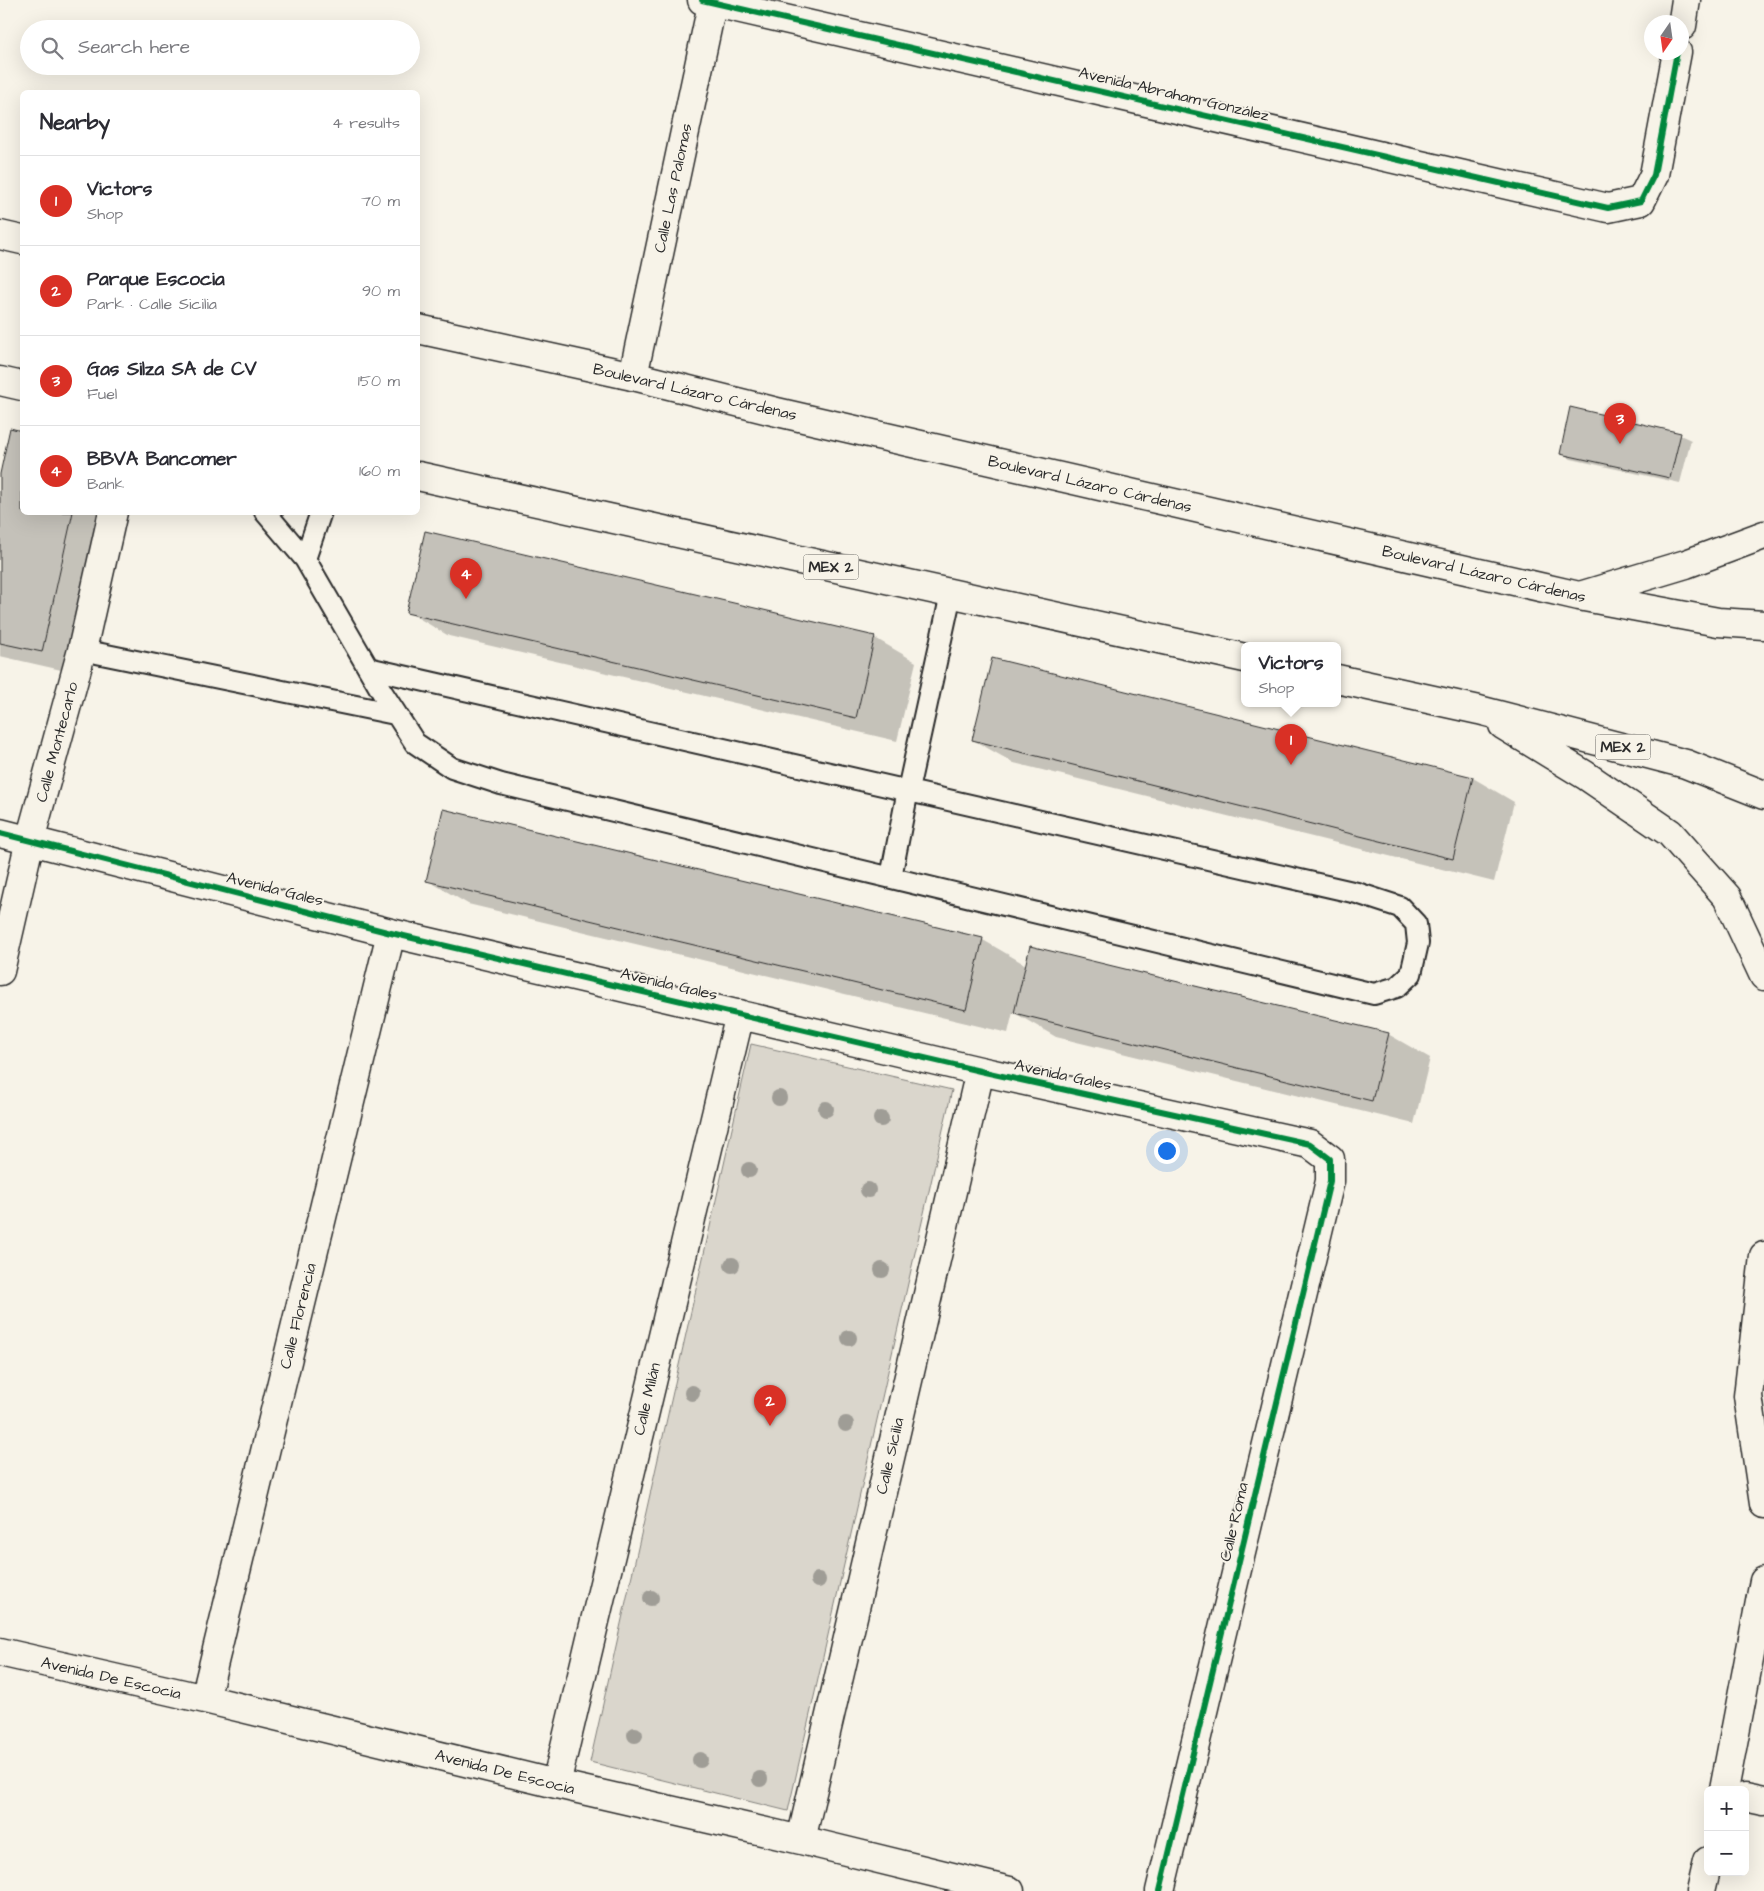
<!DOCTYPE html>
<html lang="en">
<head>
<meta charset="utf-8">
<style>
	body { margin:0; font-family:"Architects Daughter",sans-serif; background:#f7f7f7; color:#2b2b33 }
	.controls { position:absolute; right:15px; bottom:15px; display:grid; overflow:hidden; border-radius:8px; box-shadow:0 5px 20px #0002 }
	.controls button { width:45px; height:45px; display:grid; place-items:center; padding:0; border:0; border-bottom:1px solid #e1e1e2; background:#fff; color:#2b2b33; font:25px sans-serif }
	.compass { position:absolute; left:1644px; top:15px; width:45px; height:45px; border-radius:50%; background:#fff; box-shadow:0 5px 20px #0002; rotate:193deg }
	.you { position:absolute; left:1166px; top:1150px; width:18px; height:18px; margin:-12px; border:4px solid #fff; border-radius:50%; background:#1a73e8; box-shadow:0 0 0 8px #1a73e833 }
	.badge { display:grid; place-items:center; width:32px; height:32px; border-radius:50%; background:#d93025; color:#fff; font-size:16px; font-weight:700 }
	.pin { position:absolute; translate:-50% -41px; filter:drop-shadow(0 1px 2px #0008) }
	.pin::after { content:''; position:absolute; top:26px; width:18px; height:15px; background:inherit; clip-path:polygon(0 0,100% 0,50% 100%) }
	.popup { position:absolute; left:1241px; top:642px; width:100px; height:65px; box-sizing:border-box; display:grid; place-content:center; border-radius:8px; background:#fff; filter:drop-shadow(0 1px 4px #0005); font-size:16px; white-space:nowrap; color:#7c7c81 }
	.popup b { font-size:19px; color:#2b2b33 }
	.popup::after { content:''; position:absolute; left:50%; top:100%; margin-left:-10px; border:10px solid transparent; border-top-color:#fff }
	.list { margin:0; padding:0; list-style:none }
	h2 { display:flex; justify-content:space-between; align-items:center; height:65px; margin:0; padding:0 20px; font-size:21px }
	h2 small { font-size:16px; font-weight:400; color:#7c7c81 }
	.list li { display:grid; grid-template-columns:32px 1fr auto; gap:15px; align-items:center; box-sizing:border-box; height:90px; padding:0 20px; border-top:1px solid #e1e1e2 }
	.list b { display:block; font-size:19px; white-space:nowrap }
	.list p { margin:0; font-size:16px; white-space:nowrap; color:#7c7c81 }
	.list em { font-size:16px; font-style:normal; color:#7c7c81 }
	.icon { flex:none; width:28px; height:28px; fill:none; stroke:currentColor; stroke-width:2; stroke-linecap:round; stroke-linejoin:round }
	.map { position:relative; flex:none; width:1764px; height:1891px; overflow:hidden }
	.search { position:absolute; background:#fff; box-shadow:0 5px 20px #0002; left:20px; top:20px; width:400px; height:55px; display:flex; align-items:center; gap:12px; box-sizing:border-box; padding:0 18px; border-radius:28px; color:#7c7c81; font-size:19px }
	.panel { position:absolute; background:#fff; box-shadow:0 5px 20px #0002; left:20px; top:90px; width:400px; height:425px; border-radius:8px }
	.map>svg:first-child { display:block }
	.green { fill:#dad6cc; stroke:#82807c }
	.shadow { fill:#0003 }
	.building { fill:#c4c1b9; stroke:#2b2b2b }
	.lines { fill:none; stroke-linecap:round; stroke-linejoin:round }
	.service-casing { stroke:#2b2b2b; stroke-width:24 }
	.minor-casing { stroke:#2b2b2b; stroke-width:31 }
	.tertiary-casing { stroke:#2b2b2b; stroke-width:31 }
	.secondary-casing { stroke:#2b2b2b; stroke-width:31 }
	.primary-casing { stroke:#2b2b2b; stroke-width:31 }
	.service { stroke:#f7f3e8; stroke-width:20 }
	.minor { stroke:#f7f3e8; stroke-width:28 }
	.tertiary { stroke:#f7f3e8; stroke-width:28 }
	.secondary { stroke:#f7f3e8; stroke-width:28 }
	.primary { stroke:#f7f3e8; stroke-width:28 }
	.cycleway-casing { stroke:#f7f3e8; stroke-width:9 }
	.cycleway { stroke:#00873e; stroke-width:6 }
	.tree { fill:#9f9d96 }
	.labels { text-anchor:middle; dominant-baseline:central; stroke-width:4; stroke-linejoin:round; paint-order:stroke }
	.shield { fill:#f7f3e8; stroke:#686764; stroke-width:1 }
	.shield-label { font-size:15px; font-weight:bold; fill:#2b2b2b }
	.street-label { font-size:16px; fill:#2b2b2b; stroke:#f7f3e8 }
</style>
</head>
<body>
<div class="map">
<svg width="1764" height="1891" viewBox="0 0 1764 1891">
	<rect width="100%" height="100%" fill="#f7f3e8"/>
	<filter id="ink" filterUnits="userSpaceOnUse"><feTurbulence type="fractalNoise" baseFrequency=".02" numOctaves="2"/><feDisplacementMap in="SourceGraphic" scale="10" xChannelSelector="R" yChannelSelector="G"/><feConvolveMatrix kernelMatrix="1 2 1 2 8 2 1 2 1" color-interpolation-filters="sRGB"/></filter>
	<g filter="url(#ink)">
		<!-- green -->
		<path class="green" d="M 751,1044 L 952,1090 L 788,1811 L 590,1762 Z"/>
		<!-- shadow -->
		<path class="shadow" d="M 11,430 L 22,433 L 22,512 L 120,512 L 83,675 L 0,656 L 0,480 Z
			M 1680,435 L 1691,440 L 1680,483 L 1571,459 L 1561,453 Z
			M 426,533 L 875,638 L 916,662 L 897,741 L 449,636 L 408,612 Z
			M 992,660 L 1473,778 L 1514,802 L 1494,882 L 1014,763 L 973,740 Z
			M 444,811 L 983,940 L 1026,965 L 1388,1034 L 1430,1058 L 1414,1124 L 1056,1037 L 1013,1012 L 1008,1033 L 468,904 L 427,880 Z"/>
		<!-- building -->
		<path class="building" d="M 1570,407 L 1681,433 L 1670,478 L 1560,454 Z
			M 10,428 L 22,431 L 22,512 L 73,512 L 42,652 L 0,643 L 0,474 Z
			M 425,531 L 875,636 L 856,718 L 406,613 Z
			M 992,658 L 1473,777 L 1453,859 L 972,740 Z
			M 443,809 L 983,938 L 966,1010 L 426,881 Z
			M 1030,946 L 1389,1033 L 1372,1101 L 1014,1013 Z"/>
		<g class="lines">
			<!-- service casing -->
			<g class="service-casing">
				<path id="service" d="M 265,512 L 305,559 L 382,692 L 415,743 L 452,768 L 501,784 L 1374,994 L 1397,987 L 1411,974 L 1418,943 L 1416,924 L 1400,907 L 1357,893 L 368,668
					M 305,559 L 321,512
					M 82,650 L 395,714
					M 891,877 L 908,790 L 951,594"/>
			</g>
			<!-- minor casing -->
			<g class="minor-casing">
				<path id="minor" d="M 702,0 L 1608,208 L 1641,201 L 1654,175 L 1677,52
					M 1682,26 L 1686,0
					M 633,376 L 713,0
					M 0,833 L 391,933 L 980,1071 L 1310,1144 L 1330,1159 L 1330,1181 L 1160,1891
					M 0,1652 L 205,1699 L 556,1784 L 801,1840 L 1010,1891
					M 205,1699 L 391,933
					M 556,1784 L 740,1014
					M 801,1840 L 980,1071"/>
			</g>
			<!-- tertiary casing -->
			<g class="tertiary-casing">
				<path id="tertiary" d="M 0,971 L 30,840 L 82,650 L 113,512
					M 1745,1797 L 1764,1801"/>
			</g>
			<!-- secondary casing -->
			<g class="secondary-casing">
				<path id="secondary" d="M 1724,1790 L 1764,1581
					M 1701,1891 L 1708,1861"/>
			</g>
			<!-- primary casing -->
			<g class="primary-casing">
				<path id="primary" d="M 0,235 L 22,240
					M 418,329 L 633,376 L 777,412 L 1579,596 L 1718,622 L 1764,625
					M 0,381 L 22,386
					M 418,476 L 1245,658
					M 1583,595 L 1686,564 L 1764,535
					M 1337,679 L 1479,710 L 1686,764 L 1764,795
					M 1503,725 L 1585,775 L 1670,833 L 1727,897 L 1764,976
					M 1764,1256 L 1748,1396 L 1764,1504"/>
			</g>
			<!-- service -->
			<use href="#service" class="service"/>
			<!-- minor -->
			<use href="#minor" class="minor"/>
			<!-- tertiary -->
			<use href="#tertiary" class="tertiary"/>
			<!-- secondary -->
			<use href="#secondary" class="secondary"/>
			<!-- primary -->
			<use href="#primary" class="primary"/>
			<!-- cycleway casing -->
			<g class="cycleway-casing">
				<path id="cycleway" d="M 702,0 L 1608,208 L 1641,201 L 1654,175 L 1677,52
					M 0,833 L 391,933 L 980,1071 L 1310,1144 L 1330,1159 L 1330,1181 L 1160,1891"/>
			</g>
			<!-- cycleway -->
			<use href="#cycleway" class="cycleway"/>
		</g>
		<!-- trees -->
		<g class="tree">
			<circle cx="779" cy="1098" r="8"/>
			<circle cx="826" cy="1109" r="8"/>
			<circle cx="881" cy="1119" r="8"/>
			<circle cx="749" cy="1170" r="8"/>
			<circle cx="868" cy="1190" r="8"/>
			<circle cx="732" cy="1265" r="8"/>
			<circle cx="882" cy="1270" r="8"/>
			<circle cx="849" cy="1338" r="8"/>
			<circle cx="692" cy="1393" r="8"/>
			<circle cx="846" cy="1424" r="8"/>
			<circle cx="818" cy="1580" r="8"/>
			<circle cx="651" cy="1598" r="8"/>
			<circle cx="635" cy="1735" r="8"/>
			<circle cx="700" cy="1760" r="8"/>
			<circle cx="760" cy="1779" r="8"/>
		</g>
	</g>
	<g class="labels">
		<!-- shield labels -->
		<g class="shield">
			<rect x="803.5" y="554.5" width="55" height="25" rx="4"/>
			<rect x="1595.5" y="734.5" width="55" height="25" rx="4"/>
		</g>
		<g class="shield-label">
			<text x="831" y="567">MEX 2</text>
			<text x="1623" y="747">MEX 2</text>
		</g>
		<!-- street labels -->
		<g class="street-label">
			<text transform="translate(1174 94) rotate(13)">Avenida Abraham González</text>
			<text transform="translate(673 188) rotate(-78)">Calle Las Palomas</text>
			<text transform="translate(695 392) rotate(13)">Boulevard Lázaro Cárdenas</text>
			<text transform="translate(1090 484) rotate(13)">Boulevard Lázaro Cárdenas</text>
			<text transform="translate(1484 574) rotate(13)">Boulevard Lázaro Cárdenas</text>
			<text transform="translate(57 742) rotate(-75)">Calle Montecarlo</text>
			<text transform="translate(275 889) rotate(14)">Avenida Gales</text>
			<text transform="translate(669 984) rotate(13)">Avenida Gales</text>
			<text transform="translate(1063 1075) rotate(12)">Avenida Gales</text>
			<text transform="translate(298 1316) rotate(-76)">Calle Florencia</text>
			<text transform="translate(647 1399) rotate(-77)">Calle Milán</text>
			<text transform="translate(890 1456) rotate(-77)">Calle Sicilia</text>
			<text transform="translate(1234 1522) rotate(-77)">Calle Roma</text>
			<text transform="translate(111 1678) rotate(13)">Avenida De Escocia</text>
			<text transform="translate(505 1772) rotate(14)">Avenida De Escocia</text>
		</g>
	</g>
</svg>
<div class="controls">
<button>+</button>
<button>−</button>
</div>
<svg class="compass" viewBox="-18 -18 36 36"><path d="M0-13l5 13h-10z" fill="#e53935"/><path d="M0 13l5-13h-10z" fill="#7c7c81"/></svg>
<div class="you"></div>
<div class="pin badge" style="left:1291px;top:765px">1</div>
<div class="popup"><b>Victors</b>Shop</div>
<div class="pin badge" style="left:770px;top:1426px">2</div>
<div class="pin badge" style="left:1620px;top:444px">3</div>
<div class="pin badge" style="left:466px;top:599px">4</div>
<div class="search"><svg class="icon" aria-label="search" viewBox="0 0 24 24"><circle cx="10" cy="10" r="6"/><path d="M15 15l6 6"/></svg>Search here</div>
<section class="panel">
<h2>Nearby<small>4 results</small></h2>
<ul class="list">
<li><span class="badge">1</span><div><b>Victors</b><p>Shop</p></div><em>70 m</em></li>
<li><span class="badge">2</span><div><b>Parque Escocia</b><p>Park · Calle Sicilia</p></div><em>90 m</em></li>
<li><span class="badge">3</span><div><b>Gas Silza SA de CV</b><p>Fuel</p></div><em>150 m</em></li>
<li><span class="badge">4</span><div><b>BBVA Bancomer</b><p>Bank</p></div><em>160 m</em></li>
</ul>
</section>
</div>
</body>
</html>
